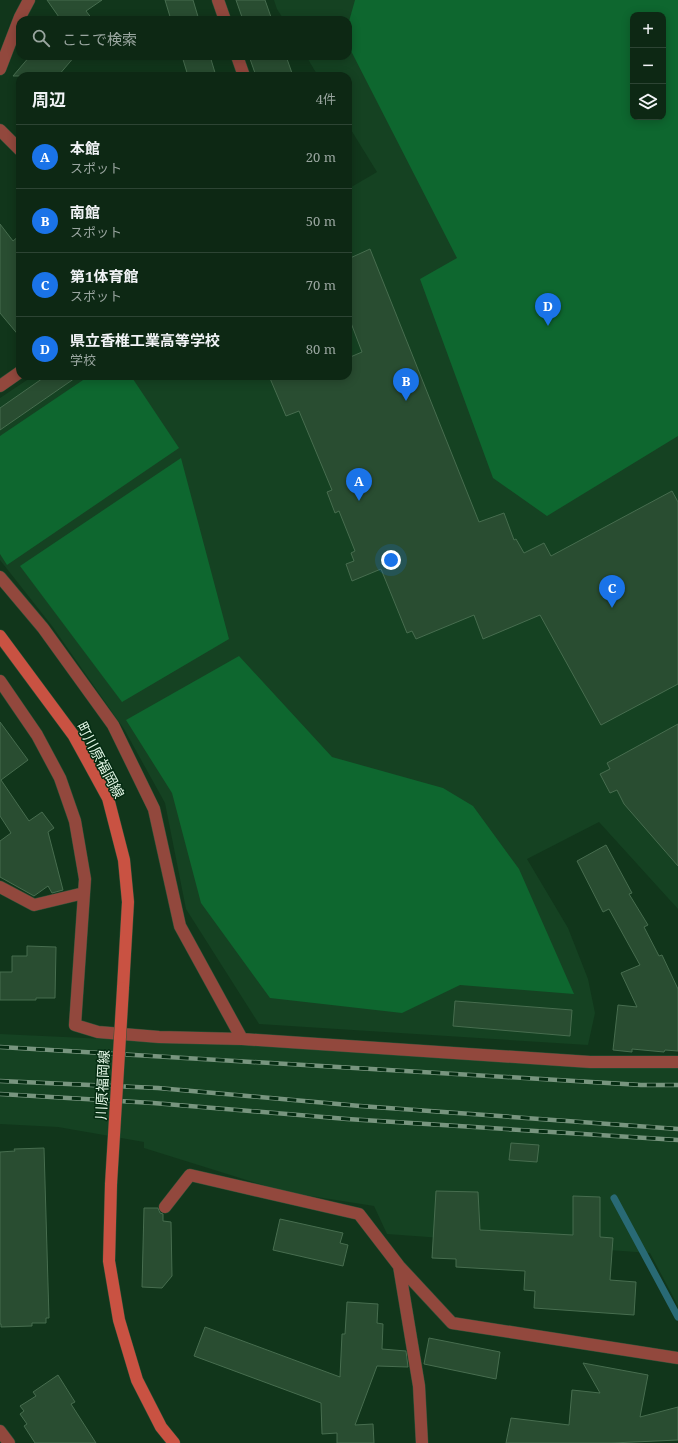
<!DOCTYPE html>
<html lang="ja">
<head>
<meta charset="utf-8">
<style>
	body { margin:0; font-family:"Noto Serif","Noto Sans JP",serif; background:#1b3422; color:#f1f3f6 }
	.controls { position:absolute; right:12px; top:12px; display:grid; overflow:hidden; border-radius:8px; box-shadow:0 2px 10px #0003 }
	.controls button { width:36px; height:36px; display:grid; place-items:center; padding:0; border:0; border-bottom:1px solid #2d4434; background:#0d2814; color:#f1f3f6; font:20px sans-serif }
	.you { position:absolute; left:391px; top:560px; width:14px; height:14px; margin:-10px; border:3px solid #fff; border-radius:50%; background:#1a73e8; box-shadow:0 0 0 6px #1a73e833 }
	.badge { display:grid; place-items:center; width:26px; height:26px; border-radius:50%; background:#1a73e8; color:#fff; font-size:13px; font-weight:700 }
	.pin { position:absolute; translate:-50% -33px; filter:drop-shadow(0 1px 2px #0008) }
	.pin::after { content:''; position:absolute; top:21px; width:14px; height:12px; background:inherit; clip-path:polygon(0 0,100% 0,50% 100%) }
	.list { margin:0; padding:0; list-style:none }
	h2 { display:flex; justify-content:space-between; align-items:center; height:52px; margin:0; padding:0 16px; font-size:17px }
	h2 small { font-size:13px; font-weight:400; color:#9aa6a0 }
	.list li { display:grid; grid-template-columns:26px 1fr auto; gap:12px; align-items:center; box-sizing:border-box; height:64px; padding:0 16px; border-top:1px solid #2d4434 }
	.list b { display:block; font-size:15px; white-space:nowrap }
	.list p { margin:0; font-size:13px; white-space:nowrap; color:#9aa6a0 }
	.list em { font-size:13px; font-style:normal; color:#9aa6a0 }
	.icon { flex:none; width:22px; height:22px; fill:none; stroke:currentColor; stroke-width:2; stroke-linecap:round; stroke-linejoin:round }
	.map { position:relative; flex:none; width:678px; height:1443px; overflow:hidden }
	.search { position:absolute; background:#0d2814; box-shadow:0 2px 10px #0003; left:16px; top:16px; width:336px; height:44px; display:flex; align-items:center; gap:10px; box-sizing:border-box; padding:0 14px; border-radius:12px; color:#9aa6a0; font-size:15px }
	.panel { position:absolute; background:#0d2814; box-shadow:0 2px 10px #0003; left:16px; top:72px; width:336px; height:308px; border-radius:12px }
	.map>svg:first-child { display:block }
	.built { fill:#154222; fill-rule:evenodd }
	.green { fill:#0e672f; fill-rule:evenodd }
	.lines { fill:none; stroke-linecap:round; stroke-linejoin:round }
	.stream { stroke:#296a75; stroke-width:7 }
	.building { fill:#294d31; stroke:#476d4f }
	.street-casing { stroke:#2e5137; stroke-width:13 }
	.secondary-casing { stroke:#2e5137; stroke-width:13 }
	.street { stroke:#92483d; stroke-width:12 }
	.secondary { stroke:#c95242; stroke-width:12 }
	.rail-casing { stroke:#78957f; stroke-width:4.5 }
	.rail { stroke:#052c12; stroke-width:3; stroke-dasharray:9; stroke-linecap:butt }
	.secondary-bridge-casing { stroke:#2e5137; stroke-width:13; stroke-linecap:butt }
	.secondary-bridge { stroke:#c95242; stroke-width:12 }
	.labels { text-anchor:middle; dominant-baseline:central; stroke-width:3; stroke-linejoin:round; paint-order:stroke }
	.street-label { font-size:14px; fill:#e2f6e5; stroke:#052c12 }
</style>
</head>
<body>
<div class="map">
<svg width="678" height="1443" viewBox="0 0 678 1443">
	<rect width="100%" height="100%" fill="#11361b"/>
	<!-- built -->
	<path class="built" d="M 274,0 L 678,0 L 678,909 L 599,822 L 527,859 L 568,928 L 588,979 L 595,1013 L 588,1045 L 259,1024 L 186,909 L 165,803 L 124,729 L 52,626 L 0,560 L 0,398 L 33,376 L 348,376 L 348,189 L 377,172 L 348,125 L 348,76 L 318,76 L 306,56 L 348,56 L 348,20 L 284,20 L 277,9 ZM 633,15 L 663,15 L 663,117 L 633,117 Z
		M 0,1034 L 678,1066 L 678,1306 L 650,1253 L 387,1234 L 374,1206 L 285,1192 L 144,1148 L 144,1142 L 58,1127 L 0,1124 Z"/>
	<!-- green -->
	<path class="green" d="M 355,0 L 678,0 L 678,436 L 547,516 L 493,478 L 420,279 L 457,258 L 348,45 L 348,25 ZM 633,15 L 663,15 L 663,117 L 633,117 Z
		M 89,376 L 131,376 L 179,448 L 7,565 L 0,554 L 0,436 Z
		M 181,458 L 229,639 L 122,702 L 20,566 Z
		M 239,656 L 332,757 L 443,788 L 473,806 L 519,869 L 574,994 L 460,985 L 402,1013 L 270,998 L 201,903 L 172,793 L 126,720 Z"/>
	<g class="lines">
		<!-- stream -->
		<path class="stream" d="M 614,1198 L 678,1317"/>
	</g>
	<!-- building -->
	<path class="building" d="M 47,0 L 102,0 L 86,11 L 93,20 L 61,20 Z
		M 165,0 L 193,0 L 199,20 L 171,20 Z
		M 236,0 L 265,0 L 272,20 L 243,20 Z
		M 30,56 L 75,56 L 58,76 L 13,76 Z
		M 182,56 L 210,56 L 216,76 L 188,76 Z
		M 249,56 L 286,56 L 293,76 L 256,76 Z
		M 0,224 L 13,241 L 20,235 L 20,337 L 0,313 Z
		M 370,249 L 479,522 L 504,513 L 514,540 L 516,539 L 524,553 L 544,543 L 551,556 L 672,491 L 678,502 L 678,684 L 601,725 L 540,615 L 483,639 L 474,615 L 416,639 L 412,631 L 407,633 L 381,569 L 352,581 L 346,564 L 354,561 L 351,553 L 355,551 L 339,511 L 335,513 L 327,492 L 332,490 L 299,411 L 286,416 L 269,376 L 348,376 L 348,358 L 362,352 L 348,315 L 348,259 Z
		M 46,376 L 78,376 L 0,430 L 0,408 Z
		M 0,722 L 28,760 L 1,780 L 29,821 L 42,812 L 54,828 L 48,832 L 63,890 L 52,893 L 48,886 L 34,896 L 0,877 L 0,841 L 11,833 L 0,816 Z
		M 678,724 L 678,866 L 624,804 L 617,790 L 610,793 L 600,774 L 610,769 L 607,763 Z
		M 606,845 L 632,893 L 629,894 L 648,925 L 644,927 L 659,956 L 662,955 L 678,989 L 678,1051 L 665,1050 L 664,1052 L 632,1049 L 632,1052 L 613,1050 L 618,1005 L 637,1007 L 621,973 L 640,965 L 609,909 L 603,912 L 577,861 Z
		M 27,946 L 56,947 L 55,998 L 36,998 L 36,1000 L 0,1000 L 0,972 L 12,972 L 12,956 L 27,956 Z
		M 455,1001 L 572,1010 L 570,1036 L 453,1026 Z
		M 511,1143 L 539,1145 L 537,1162 L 509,1160 Z
		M 44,1148 L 49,1318 L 46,1318 L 46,1323 L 32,1323 L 32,1326 L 1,1327 L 1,1324 L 0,1324 L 0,1152 L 15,1151 L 14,1149 Z
		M 436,1191 L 478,1192 L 480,1230 L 573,1235 L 573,1196 L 600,1197 L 600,1237 L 613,1238 L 610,1280 L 636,1282 L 634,1315 L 534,1308 L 535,1291 L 524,1290 L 525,1271 L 456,1267 L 456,1259 L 432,1258 Z
		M 144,1208 L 158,1208 L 160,1213 L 163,1214 L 163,1221 L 171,1222 L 172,1276 L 162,1288 L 142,1287 Z
		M 280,1219 L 343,1233 L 340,1243 L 348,1245 L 343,1266 L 273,1250 Z
		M 347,1302 L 378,1304 L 377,1323 L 383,1324 L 382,1349 L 406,1351 L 408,1367 L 377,1366 L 355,1425 L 373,1424 L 374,1443 L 337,1443 L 337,1433 L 322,1434 L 321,1403 L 194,1356 L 205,1327 L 340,1377 L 342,1334 L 345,1334 Z
		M 429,1338 L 500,1352 L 496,1379 L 424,1364 Z
		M 583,1363 L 648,1375 L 640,1417 L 678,1407 L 678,1440 L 612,1443 L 506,1443 L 511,1418 L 569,1425 L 572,1390 L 600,1393 Z
		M 58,1375 L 75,1402 L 71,1404 L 96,1443 L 35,1443 L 24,1426 L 27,1424 L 20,1414 L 24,1411 L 20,1406 L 36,1396 L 33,1392 Z"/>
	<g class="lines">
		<!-- street casing -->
		<g class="street-casing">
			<path id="street" d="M 218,0 L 225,20
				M 237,56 L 244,76
				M 0,69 L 20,17 L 29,0
				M 0,130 L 20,150
				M 0,386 L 20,372
				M 0,577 L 43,628 L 113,725 L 154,809 L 180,926 L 242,1039
				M 0,681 L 37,735 L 60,778 L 75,821 L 85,879 L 75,1025 L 98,1032 L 159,1037 L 242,1039 L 590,1062 L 678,1062
				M 0,887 L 34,905 L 84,893
				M 165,1207 L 190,1175 L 359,1214 L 399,1266 L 452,1323 L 678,1358
				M 399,1266 L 419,1386 L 422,1443
				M 0,1431 L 9,1443"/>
		</g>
		<!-- secondary casing -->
		<g class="secondary-casing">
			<path id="secondary" d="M 0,636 L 74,736 L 108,798 L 124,860 L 128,902 L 123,988
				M 111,1184 L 109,1261 L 119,1320 L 137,1380 L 161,1427 L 174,1443"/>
		</g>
		<!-- street -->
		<use href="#street" class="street"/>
		<!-- secondary -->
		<use href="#secondary" class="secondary"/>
		<!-- rail casing -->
		<g class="rail-casing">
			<path id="rail" d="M 0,1047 L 641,1085 L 678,1085
				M 0,1081 L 158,1088 L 360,1106 L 678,1129
				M 0,1094 L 153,1103 L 347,1119 L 678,1140"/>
		</g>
		<!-- rail -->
		<use href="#rail" class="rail"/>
		<!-- secondary-bridge casing -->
		<g class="secondary-bridge-casing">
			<path id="secondary-bridge" d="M 111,1184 L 123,988"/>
		</g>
		<!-- secondary-bridge -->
		<use href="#secondary-bridge" class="secondary-bridge"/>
	</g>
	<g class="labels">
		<!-- street labels -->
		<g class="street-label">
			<text transform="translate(101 760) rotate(62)">町川原福岡線</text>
			<text transform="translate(102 1085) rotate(-87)">川原福岡線</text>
		</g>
	</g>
</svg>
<div class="controls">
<button>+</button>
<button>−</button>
<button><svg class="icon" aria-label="layers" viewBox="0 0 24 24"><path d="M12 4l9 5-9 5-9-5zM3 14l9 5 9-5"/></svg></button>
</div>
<div class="you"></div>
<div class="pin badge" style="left:359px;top:501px">A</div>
<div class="pin badge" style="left:406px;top:401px">B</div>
<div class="pin badge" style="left:612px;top:608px">C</div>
<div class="pin badge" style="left:548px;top:326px">D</div>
<div class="search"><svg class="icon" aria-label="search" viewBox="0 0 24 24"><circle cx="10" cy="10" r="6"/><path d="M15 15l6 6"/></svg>ここで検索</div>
<section class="panel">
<h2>周辺<small>4件</small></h2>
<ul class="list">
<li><span class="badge">A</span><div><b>本館</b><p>スポット</p></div><em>20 m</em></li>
<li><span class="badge">B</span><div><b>南館</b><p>スポット</p></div><em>50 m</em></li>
<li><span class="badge">C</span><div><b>第1体育館</b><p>スポット</p></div><em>70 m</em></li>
<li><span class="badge">D</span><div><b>県立香椎工業高等学校</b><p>学校</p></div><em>80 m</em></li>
</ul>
</section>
</div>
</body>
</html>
